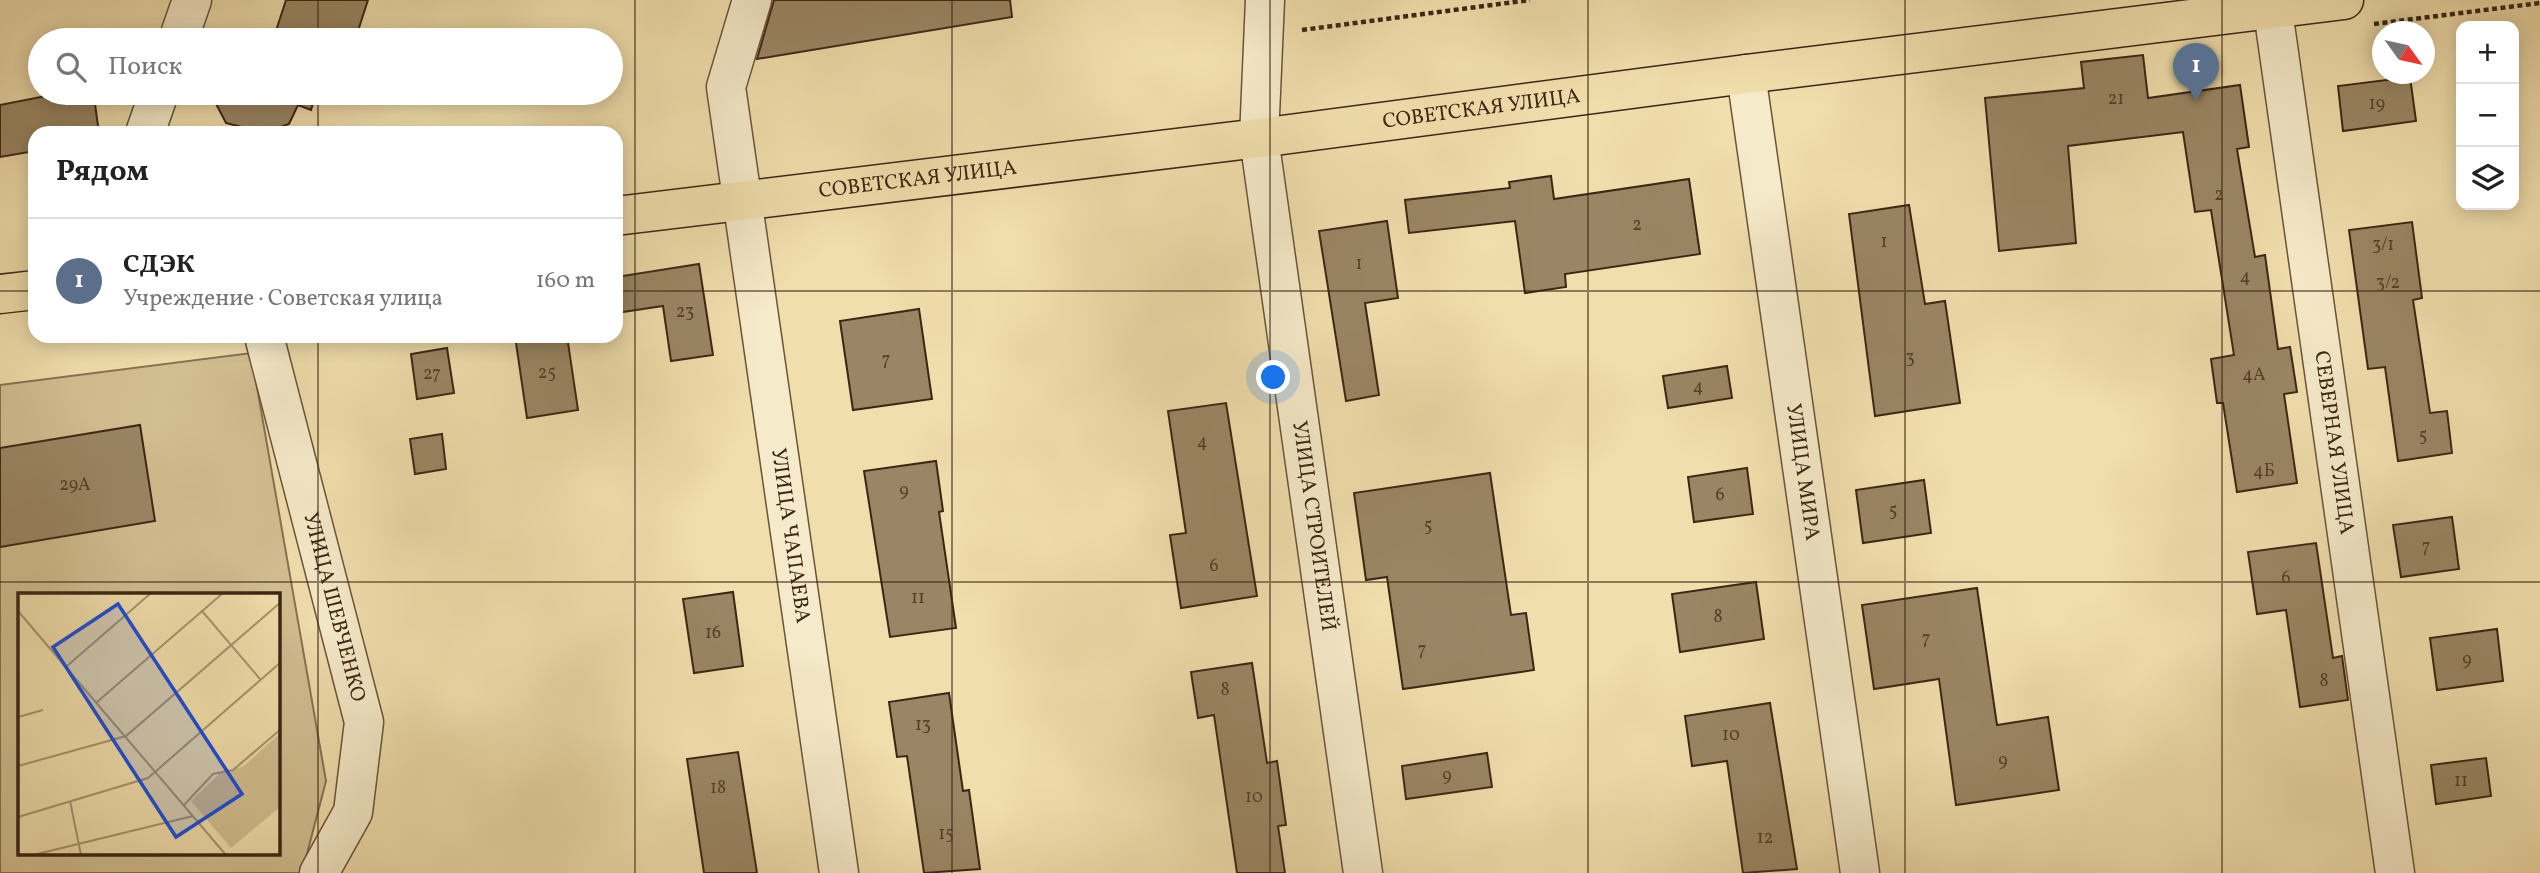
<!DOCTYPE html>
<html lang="ru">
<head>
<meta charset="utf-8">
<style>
	body { margin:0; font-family:Vollkorn,serif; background:#f6f6f6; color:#222 }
	.controls { position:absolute; right:21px; top:21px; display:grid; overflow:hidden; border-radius:14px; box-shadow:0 4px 18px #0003 }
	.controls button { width:63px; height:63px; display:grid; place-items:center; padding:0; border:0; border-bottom:2px solid #e0e0e0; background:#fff; color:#222; font:35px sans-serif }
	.compass { position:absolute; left:2372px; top:21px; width:63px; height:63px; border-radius:50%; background:#fff; box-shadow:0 4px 18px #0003; rotate:123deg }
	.you { position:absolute; left:1274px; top:378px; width:24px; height:24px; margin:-18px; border:5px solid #fff; border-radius:50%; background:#1a73e8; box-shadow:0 0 0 10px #1a73e833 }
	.badge { display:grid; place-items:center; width:46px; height:46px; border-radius:50%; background:#db2777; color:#fff; font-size:23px; font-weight:700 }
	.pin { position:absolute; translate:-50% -58px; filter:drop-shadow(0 2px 4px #0008) }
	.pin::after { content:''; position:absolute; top:37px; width:24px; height:21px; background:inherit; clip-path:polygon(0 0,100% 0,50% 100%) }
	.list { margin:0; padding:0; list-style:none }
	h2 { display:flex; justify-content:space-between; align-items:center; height:91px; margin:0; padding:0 28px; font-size:30px }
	h2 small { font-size:23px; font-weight:400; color:#767676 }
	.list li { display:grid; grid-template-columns:46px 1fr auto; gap:21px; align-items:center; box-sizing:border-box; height:126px; padding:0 28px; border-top:2px solid #e0e0e0 }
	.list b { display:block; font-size:26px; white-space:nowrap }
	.list p { margin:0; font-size:23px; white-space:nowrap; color:#767676 }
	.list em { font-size:23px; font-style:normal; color:#767676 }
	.icon { flex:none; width:38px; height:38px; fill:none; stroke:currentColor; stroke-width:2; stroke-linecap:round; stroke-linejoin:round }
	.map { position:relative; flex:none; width:2540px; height:873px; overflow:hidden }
	.search { position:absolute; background:#fff; box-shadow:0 4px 18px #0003; left:28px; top:28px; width:595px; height:77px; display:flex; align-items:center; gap:18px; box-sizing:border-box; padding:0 24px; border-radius:38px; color:#767676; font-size:26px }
	.panel { position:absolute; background:#fff; box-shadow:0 4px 18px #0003; left:28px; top:126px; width:595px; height:217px; border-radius:21px }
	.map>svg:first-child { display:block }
	.green { fill:#d2bf92; stroke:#887254; stroke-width:2; fill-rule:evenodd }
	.building { fill:#9a8664; stroke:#3d2615; stroke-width:2 }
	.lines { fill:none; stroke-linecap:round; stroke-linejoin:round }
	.minor-casing { stroke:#6a543b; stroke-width:41 }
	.major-casing { stroke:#3d2615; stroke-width:41 }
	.path { stroke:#3d2615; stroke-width:4.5; stroke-dasharray:5 3.5; stroke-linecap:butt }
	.minor { stroke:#f5eac9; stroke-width:38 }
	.major { stroke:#f0deac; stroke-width:38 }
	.grid { fill:none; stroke:#3d2615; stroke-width:2; stroke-opacity:0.55 }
	.labels { text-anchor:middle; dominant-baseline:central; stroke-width:5; stroke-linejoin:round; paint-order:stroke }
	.number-label { font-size:18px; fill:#543e29 }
	.street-label { font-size:21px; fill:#3d2615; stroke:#f5eac9 }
	.inset-road { fill:none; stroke:#a89470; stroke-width:2 }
	.view { fill:#1d4ed8; fill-opacity:0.15; stroke:#1d4ed8; stroke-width:3.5 }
	.inset-edge { fill:none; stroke:#3d2615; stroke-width:3.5 }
</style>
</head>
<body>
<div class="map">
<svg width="2540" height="873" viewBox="0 0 2540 873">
	<rect width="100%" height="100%" fill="#f0deac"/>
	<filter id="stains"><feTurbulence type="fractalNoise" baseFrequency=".00286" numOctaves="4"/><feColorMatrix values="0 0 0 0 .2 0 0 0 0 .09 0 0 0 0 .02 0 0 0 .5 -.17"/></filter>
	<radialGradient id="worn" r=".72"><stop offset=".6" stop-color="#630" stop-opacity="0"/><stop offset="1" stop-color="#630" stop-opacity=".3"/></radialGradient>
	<!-- green -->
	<path class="green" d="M 251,353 L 326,781 L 302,873 L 0,873 L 0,385 ZM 19,595 L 278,595 L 278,854 L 19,854 Z"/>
	<!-- building -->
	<path class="building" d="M 286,0 L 368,0 L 355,40 L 273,40 Z
		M 774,0 L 1010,0 L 1012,17 L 757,59 Z
		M 2143,55 L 2148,98 L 2240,85 L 2249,147 L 2237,149 L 2255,257 L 2265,255 L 2278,349 L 2290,347 L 2297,392 L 2284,394 L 2297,483 L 2237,492 L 2223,403 L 2217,403 L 2211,359 L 2234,355 L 2211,210 L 2195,212 L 2183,132 L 2068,146 L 2076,243 L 1999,251 L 1985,98 L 2084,88 L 2081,62 Z
		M 2410,77 L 2416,121 L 2343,131 L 2338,86 Z
		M 217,93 L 316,93 L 311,110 L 298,105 L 289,124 L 264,133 L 226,123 L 214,100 Z
		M 46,96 L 74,96 L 95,104 L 99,133 L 35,133 L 35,151 L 0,157 L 0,105 Z
		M 1551,176 L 1554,199 L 1689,179 L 1700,254 L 1565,274 L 1566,287 L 1525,293 L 1515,221 L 1409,233 L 1405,200 L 1510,188 L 1509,182 Z
		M 1909,205 L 1925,304 L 1945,301 L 1960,403 L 1875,416 L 1849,214 Z
		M 1387,221 L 1398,298 L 1365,303 L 1379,395 L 1346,401 L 1319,231 Z
		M 2412,222 L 2422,298 L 2413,300 L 2430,413 L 2447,411 L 2452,453 L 2398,461 L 2385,367 L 2368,369 L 2349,230 Z
		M 699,264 L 713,355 L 671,361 L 663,306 L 616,313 L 616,277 Z
		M 919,309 L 932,399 L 853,410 L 840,321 Z
		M 515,336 L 567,336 L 578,410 L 527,418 Z
		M 447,348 L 454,393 L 417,399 L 411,354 Z
		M 1727,366 L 1732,398 L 1668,408 L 1663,376 Z
		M 1226,403 L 1257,596 L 1181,608 L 1170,535 L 1186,533 L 1168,411 Z
		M 140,425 L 155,521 L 0,547 L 0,448 Z
		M 442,434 L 446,469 L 415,474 L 410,439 Z
		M 936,461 L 943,511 L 939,512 L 956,628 L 890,637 L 864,471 Z
		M 1747,468 L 1753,514 L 1694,522 L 1688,477 Z
		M 1490,473 L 1511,615 L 1526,613 L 1534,670 L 1403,689 L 1387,577 L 1366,580 L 1354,493 Z
		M 1924,480 L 1931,533 L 1863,543 L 1856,490 Z
		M 2452,517 L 2459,569 L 2401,577 L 2393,525 Z
		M 2316,543 L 2333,658 L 2342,656 L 2348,700 L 2300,707 L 2286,610 L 2257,614 L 2248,552 Z
		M 1756,582 L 1764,639 L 1680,652 L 1672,594 Z
		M 1977,588 L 1997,725 L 2048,717 L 2059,790 L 1956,805 L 1939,679 L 1874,689 L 1862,605 Z
		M 733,592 L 743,666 L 694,673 L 683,599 Z
		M 2497,629 L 2503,681 L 2437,690 L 2430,638 Z
		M 1252,663 L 1267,763 L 1277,761 L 1286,825 L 1278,826 L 1285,873 L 1237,873 L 1214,715 L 1198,718 L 1191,672 Z
		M 949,693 L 963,791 L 969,790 L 980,869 L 924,873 L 907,756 L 897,757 L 889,702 Z
		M 1770,703 L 1797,869 L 1743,873 L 1727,761 L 1692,766 L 1685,716 Z
		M 738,752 L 757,873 L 704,873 L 687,759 Z
		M 1487,753 L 1492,787 L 1406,799 L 1402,766 Z
		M 2486,758 L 2491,796 L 2436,804 L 2431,765 Z"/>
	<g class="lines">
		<!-- minor casing -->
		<g class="minor-casing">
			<g id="minor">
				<path id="s1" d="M 752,0 L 726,87 L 839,873"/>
				<path id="s2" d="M 1265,0 L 1259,138 L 1363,873"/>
				<path id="s3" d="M 2273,11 L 2395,873"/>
				<path d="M 178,40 L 192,0"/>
				<path id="s4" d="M 1746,74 L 1860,873"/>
				<path d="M 145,133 L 159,93"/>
				<path id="s5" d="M 264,336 L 364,722 L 353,812 L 319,873"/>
			</g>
		</g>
		<!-- major casing -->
		<g class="major-casing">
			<g id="major">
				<path id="s6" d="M 616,216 L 1259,138 L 1746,74 L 2344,0"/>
				<path d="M 0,294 L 35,290"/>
			</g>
		</g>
		<!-- path -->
		<path class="path" d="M 2374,24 L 2540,3
			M 1302,30 L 1530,0"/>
		<!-- minor -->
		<use href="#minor" class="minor"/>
		<!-- major -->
		<use href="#major" class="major"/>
	</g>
	<!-- grid -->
	<path class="grid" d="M 318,0 L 318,40M 635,0 L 635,873M 952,0 L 952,873M 1270,0 L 1270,873M 1588,0 L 1588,873M 1905,0 L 1905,873M 2222,0 L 2222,873M 318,93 L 318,133M 0,291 L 35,291M 616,291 L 2540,291M 318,336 L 318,873M 0,582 L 2540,582"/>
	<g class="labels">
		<!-- number labels -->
		<g class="number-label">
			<text x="2116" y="99">21</text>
			<text x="2377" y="104">19</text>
			<text x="2219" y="195">2</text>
			<text x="1637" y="225">2</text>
			<text x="1884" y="242">1</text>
			<text x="2383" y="245">3/1</text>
			<text x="1359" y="264">1</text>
			<text x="2245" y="277">4</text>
			<text x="2388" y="283">3/2</text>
			<text x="685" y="312">23</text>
			<text x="1910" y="358">3</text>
			<text x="886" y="360">7</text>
			<text x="547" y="373">25</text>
			<text x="432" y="374">27</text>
			<text x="2254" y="375">4А</text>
			<text x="1698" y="387">4</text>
			<text x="2423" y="436">5</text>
			<text x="1202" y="442">4</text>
			<text x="2264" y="471">4Б</text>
			<text x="75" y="485">29А</text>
			<text x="904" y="491">9</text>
			<text x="1720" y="495">6</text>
			<text x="1893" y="511">5</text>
			<text x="1428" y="526">5</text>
			<text x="2426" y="547">7</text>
			<text x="1214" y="566">6</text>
			<text x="2286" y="578">6</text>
			<text x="918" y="598">11</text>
			<text x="1718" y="617">8</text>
			<text x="713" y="633">16</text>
			<text x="1926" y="639">7</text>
			<text x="1422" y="650">7</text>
			<text x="2467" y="660">9</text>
			<text x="2324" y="681">8</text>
			<text x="1225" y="690">8</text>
			<text x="923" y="725">13</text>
			<text x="1731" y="735">10</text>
			<text x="2003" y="761">9</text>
			<text x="1447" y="776">9</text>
			<text x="2461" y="781">11</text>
			<text x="718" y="788">18</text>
			<text x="1254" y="797">10</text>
			<text x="946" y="834">15</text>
			<text x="1765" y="838">12</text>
		</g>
		<!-- street labels -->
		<g class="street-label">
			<text stroke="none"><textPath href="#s6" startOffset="872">СОВЕТСКАЯ УЛИЦА</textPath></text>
			<text stroke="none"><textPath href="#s6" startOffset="304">СОВЕТСКАЯ УЛИЦА</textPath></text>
			<text stroke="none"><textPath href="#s3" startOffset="436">СЕВЕРНАЯ УЛИЦА</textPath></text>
			<text stroke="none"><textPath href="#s4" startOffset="402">УЛИЦА МИРА</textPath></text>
			<text stroke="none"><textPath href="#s2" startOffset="530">УЛИЦА СТРОИТЕЛЕЙ</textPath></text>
			<text stroke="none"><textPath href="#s1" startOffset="544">УЛИЦА ЧАПАЕВА</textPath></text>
			<text stroke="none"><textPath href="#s5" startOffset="280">УЛИЦА ШЕВЧЕНКО</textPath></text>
		</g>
	</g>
	<!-- overview -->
	<g transform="translate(18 593)">
		<rect width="262" height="262" fill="#f0deac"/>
		<path d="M 262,140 L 262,214 L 213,255 L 173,208 L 201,181 L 226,173 Z" fill="#d2bf92"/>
		<path class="inset-road" d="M 0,18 L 208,262M 184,18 L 242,86M 49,73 L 133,0M 79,109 L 205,0M 0,124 L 25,117M 0,173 L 108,143 L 263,9M 52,208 L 63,262M 166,212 L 195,181 L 215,177 L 263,136M 0,224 L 130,185 L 263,69M 15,262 L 175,223"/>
		<path class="view" d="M 100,11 L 224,201 L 158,244 L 35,54 Z"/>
		<rect width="262" height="262" class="inset-edge"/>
	</g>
	<rect width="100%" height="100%" filter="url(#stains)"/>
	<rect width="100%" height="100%" fill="url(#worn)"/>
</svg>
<div class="controls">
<button>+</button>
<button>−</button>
<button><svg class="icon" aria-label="layers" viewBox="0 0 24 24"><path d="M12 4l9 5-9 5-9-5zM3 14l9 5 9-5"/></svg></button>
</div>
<svg class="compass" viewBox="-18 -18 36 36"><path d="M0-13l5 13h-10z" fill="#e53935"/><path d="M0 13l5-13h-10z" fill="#767676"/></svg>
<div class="you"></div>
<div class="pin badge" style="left:2196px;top:101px;background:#5c6f8a">1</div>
<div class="search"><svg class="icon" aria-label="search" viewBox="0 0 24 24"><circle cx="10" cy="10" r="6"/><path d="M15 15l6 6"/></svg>Поиск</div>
<section class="panel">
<h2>Рядом<small></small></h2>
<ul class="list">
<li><span class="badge" style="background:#5c6f8a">1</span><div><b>СДЭК</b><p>Учреждение · Советская улица</p></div><em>160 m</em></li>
</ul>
</section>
</div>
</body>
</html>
